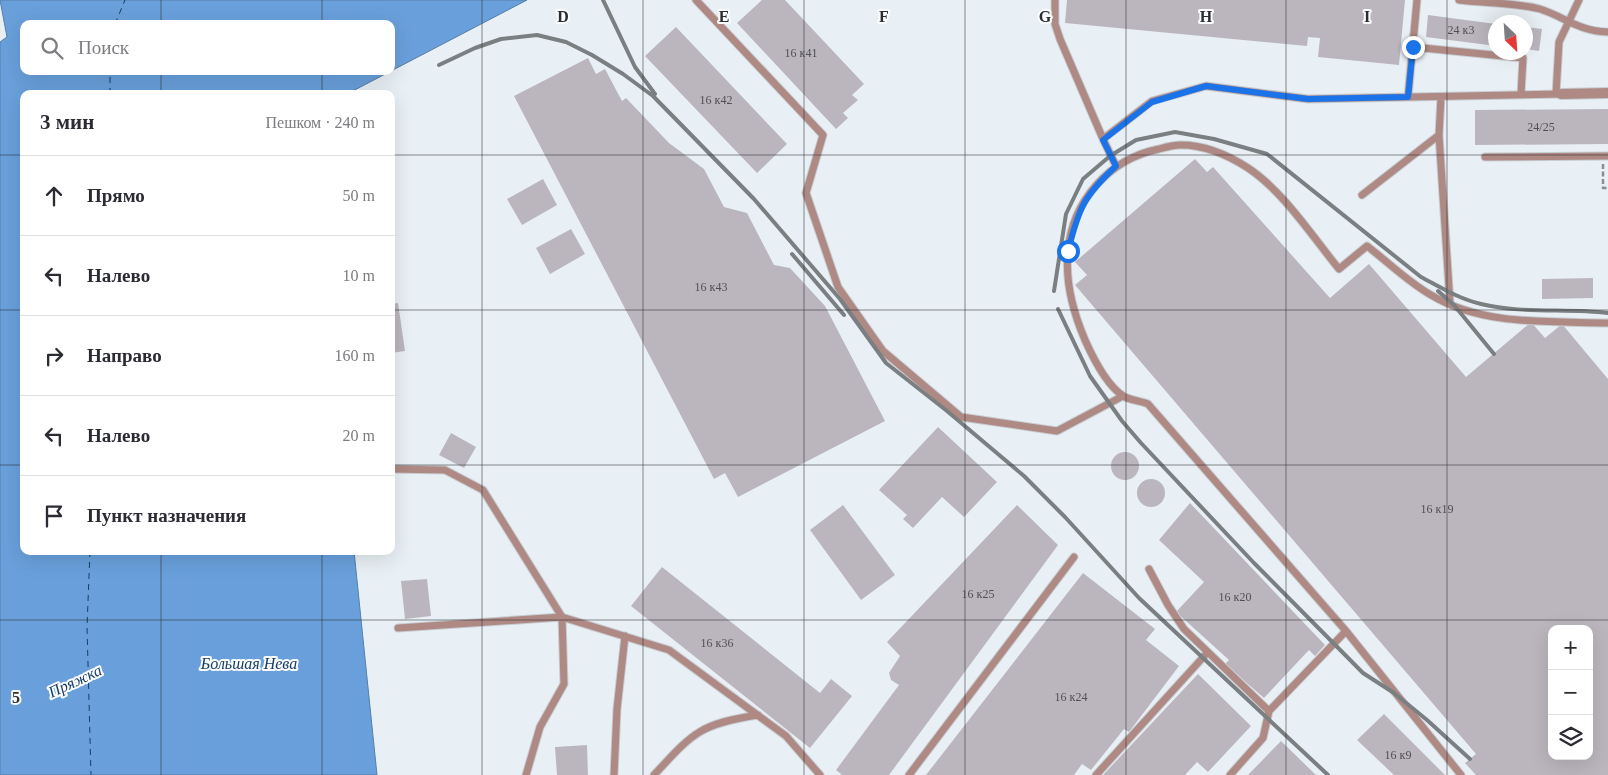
<!DOCTYPE html>
<html lang="ru">
<head>
<meta charset="utf-8">
<style>
	body { margin:0; font-family:Georgia,serif; background:#f2f2f3; color:#2b2b33 }
	.controls { position:absolute; right:15px; bottom:15px; display:grid; overflow:hidden; border-radius:10px; box-shadow:0 5px 20px #0002 }
	.controls button { width:45px; height:45px; display:grid; place-items:center; padding:0; border:0; border-bottom:1px solid #e1e1e2; background:#fff; color:#2b2b33; font:25px sans-serif }
	.compass { position:absolute; left:1488px; top:15px; width:45px; height:45px; border-radius:50%; background:#fff; box-shadow:0 5px 20px #0002; rotate:155deg }
	.stop { position:absolute; width:15px; height:15px; margin:-11px; border:4px solid #1a73e8; border-radius:50%; background:#fff }
	.stop.end { background:#1a73e8; border-color:#fff; box-shadow:0 1px 5px #0008 }
	.list { margin:0; padding:0; list-style:none }
	h2 { display:flex; justify-content:space-between; align-items:center; height:65px; margin:0; padding:0 20px; font-size:21px }
	h2 small { font-size:16px; font-weight:400; color:#7c7c81 }
	.list li { display:grid; grid-template-columns:32px 1fr auto; gap:15px; align-items:center; box-sizing:border-box; height:80px; padding:0 20px; border-top:1px solid #e1e1e2 }
	.list b { display:block; font-size:19px; white-space:nowrap }
	.list em { font-size:16px; font-style:normal; color:#7c7c81 }
	.icon { flex:none; width:28px; height:28px; fill:none; stroke:currentColor; stroke-width:2; stroke-linecap:round; stroke-linejoin:round }
	.map { position:relative; flex:none; width:1608px; height:775px; overflow:hidden }
	.search { position:absolute; background:#fff; box-shadow:0 5px 20px #0002; left:20px; top:20px; width:375px; height:55px; display:flex; align-items:center; gap:12px; box-sizing:border-box; padding:0 18px; border-radius:10px; color:#7c7c81; font-size:19px }
	.panel { position:absolute; background:#fff; box-shadow:0 5px 20px #0002; left:20px; top:90px; width:375px; height:465px; border-radius:10px }
	.map>svg:first-child { display:block }
	.water { fill:#69a0db; stroke:#567ea8 }
	.lines { fill:none; stroke-linecap:round; stroke-linejoin:round }
	.ferry { stroke:#163d64; stroke-width:1; stroke-dasharray:6 5; stroke-linecap:butt }
	.building { fill:#bbb6bd; fill-rule:evenodd }
	.lane-casing { stroke:#c7cdd2; stroke-width:9 }
	.street-casing { stroke:#c7cdd2; stroke-width:12 }
	.path { stroke:#888d91; stroke-width:2.5; stroke-dasharray:5 2.5; stroke-linecap:butt }
	.lane { stroke:#af8983; stroke-width:7 }
	.street { stroke:#af8983; stroke-width:10 }
	.rail { stroke:#7a7f82; stroke-width:4 }
	.route { stroke:#1a73e8; stroke-width:6 }
	.grid { fill:none; stroke:#2b2e30; stroke-width:1; stroke-opacity:0.55 }
	.labels { text-anchor:middle; dominant-baseline:central; stroke-width:4; stroke-linejoin:round; paint-order:stroke }
	.number-label { font-size:12px; fill:#4f5053 }
	.water-label { font-size:16px; font-style:italic; fill:#163d64; stroke:#fafcfe }
	.grid-label { font-size:16px; text-anchor:middle; font-weight:bold; fill:#2b2e30; stroke:#fafcfe; stroke-width:4; stroke-linejoin:round; paint-order:stroke }
</style>
</head>
<body>
<div class="map">
<svg width="1608" height="775" viewBox="0 0 1608 775">
	<rect width="100%" height="100%" fill="#e9f0f5"/>
	<!-- water -->
	<path class="water" d="M 0,0 L 527,0 L 391,71 L 391,24 L 24,24 L 24,71 L 391,71 L 347,94 L 24,94 L 24,551 L 354,551 L 377,775 L 0,775 L 0,42 L 7,37 Z"/>
	<g class="lines">
		<!-- ferry -->
		<path class="ferry" d="M 115,24 L 125,0
			M 110,94 L 110,71
			M 90,551 L 87,627 L 91,775"/>
	</g>
	<!-- building -->
	<path class="building" d="M 762,0 L 785,0 L 864,84 L 852,95 L 858,100 L 843,113 L 848,118 L 836,129 L 737,23 Z
		M 1067,0 L 1405,0 L 1399,65 L 1318,57 L 1320,38 L 1308,37 L 1307,46 L 1065,23 Z
		M 1428,15 L 1496,24 L 1496,46 L 1426,37 Z
		M 676,27 L 787,144 L 757,173 L 645,56 Z
		M 1526,27 L 1542,29 L 1539,51 L 1526,49 Z
		M 588,58 L 596,74 L 605,69 L 622,101 L 626,98 L 669,143 L 704,169 L 724,207 L 747,213 L 774,265 L 790,268 L 825,306 L 885,421 L 738,497 L 725,473 L 714,479 L 514,96 Z
		M 1608,109 L 1608,144 L 1475,145 L 1475,110 Z
		M 1195,159 L 1207,172 L 1213,167 L 1330,298 L 1369,264 L 1466,377 L 1531,322 L 1545,338 L 1562,324 L 1608,379 L 1608,775 L 1476,775 L 1465,763 L 1476,754 L 1075,285 L 1087,275 L 1075,262 ZM 1552,629 L 1589,629 L 1589,756 L 1552,756 Z
		M 543,179 L 557,205 L 522,225 L 507,199 Z
		M 571,229 L 585,254 L 550,274 L 536,248 Z
		M 1593,278 L 1593,298 L 1542,299 L 1542,279 Z
		M 398,303 L 405,351 L 391,353 L 391,304 Z
		M 938,427 L 997,482 L 964,517 L 942,497 L 913,528 L 903,519 L 907,515 L 879,490 Z
		M 451,433 L 476,447 L 464,468 L 439,455 Z
		M1111 466a14 14 0 1 1 28 0a14 14 0 1 1-28 0Z
		M1137 493a14 14 0 1 1 28 0a14 14 0 1 1-28 0Z
		M 1190,503 L 1325,645 L 1315,656 L 1309,650 L 1264,698 L 1225,664 L 1229,660 L 1176,612 L 1204,582 L 1159,540 Z
		M 843,505 L 895,575 L 861,600 L 810,530 Z
		M 1017,505 L 1058,545 L 889,775 L 842,775 L 836,770 L 899,685 L 891,680 L 889,673 L 900,656 L 887,642 Z
		M 662,567 L 820,693 L 831,679 L 852,696 L 810,748 L 631,606 Z
		M 1083,573 L 1155,629 L 1146,640 L 1179,666 L 1129,732 L 1124,729 L 1091,770 L 1082,764 L 1074,775 L 926,775 Z
		M 427,579 L 431,616 L 405,619 L 401,581 Z
		M 1198,674 L 1251,726 L 1208,772 L 1197,762 L 1185,775 L 1103,775 Z
		M 1384,714 L 1445,775 L 1394,775 L 1357,740 Z
		M 1281,741 L 1316,775 L 1248,775 Z
		M 587,745 L 588,775 L 557,775 L 555,747 Z"/>
	<g class="lines">
		<!-- lane casing -->
		<g class="lane-casing">
			<path id="lane" d="M 696,0 L 823,135 L 806,193 L 838,287 L 883,351 L 961,417 L 1057,431 L 1123,396
				M 1055,0 L 1055,24 L 1060,39 L 1103,139
				M 1459,0 C 1481,3 1520,3 1540,9 C 1565,17 1578,31 1608,32
				M 1413,47 L 1523,58 L 1521,94
				M 1556,94 L 1559,42 L 1579,0
				M 1408,97 L 1417,0
				M 1441,97 L 1439,135 L 1450,303
				M 1485,157 L 1608,156
				M 1116,166 L 1103,139 L 1152,101 L 1206,86 L 1308,99 L 1561,94
				M 1362,195 L 1439,135
				M 391,469 L 445,470 L 483,490 L 562,617 L 564,684 L 540,727 L 526,775
				M 1149,569 L 1168,605 L 1184,629 L 1269,711
				M 398,628 L 562,617 L 669,650 L 786,736 L 820,775
				M 614,775 L 617,709 L 625,636
				M 654,775 C 693,733 699,724 758,715
				M 909,775 L 1074,557
				M 1096,775 L 1207,653
				M 1230,775 L 1263,738 L 1269,711 L 1346,631
				M 1461,775 L 1346,631 L 1148,404 C 1141,401 1129,400 1123,396 C 1107,385 1093,358 1085,340 C 1073,312 1065,282 1068,252 C 1072,201 1109,159 1159,149 C 1166,147 1174,145 1181,145 C 1205,145 1228,155 1248,168 C 1283,191 1312,236 1339,269 L 1367,246 C 1388,262 1408,282 1431,295 C 1482,326 1550,321 1608,323"/>
		</g>
		<!-- street casing -->
		<g class="street-casing">
			<path id="street" d="M 1561,94 L 1608,93"/>
		</g>
		<!-- path -->
		<path class="path" d="M 1603,164 L 1603,188 L 1608,188"/>
		<!-- lane -->
		<use href="#lane" class="lane"/>
		<!-- street -->
		<use href="#street" class="street"/>
		<!-- rail -->
		<path class="rail" d="M 603,0 L 635,67 L 655,94
			M 439,65 L 475,48 L 501,39 L 537,35 L 566,42 L 592,55 L 623,74 L 653,96 L 754,199 L 840,299 L 886,363 L 947,411 L 1024,476 L 1065,517 L 1139,598 L 1328,775
			M 792,254 L 844,315
			M 1054,291 L 1066,214 L 1083,179 L 1110,156 L 1136,140 L 1175,132 L 1214,139 L 1267,154 L 1421,277 C 1440,287 1459,299 1481,304 C 1522,314 1566,308 1608,313
			M 1438,291 L 1454,305 L 1494,354
			M 1058,309 L 1090,376 L 1122,421 L 1141,443 L 1254,563 L 1363,673 L 1394,693 L 1427,720 L 1470,759"/>
	</g>
	<g class="lines">
		<!-- route -->
		<path class="route" d="M 1068,251 C 1079,208 1083,197 1116,166 L 1103,140 L 1152,102 L 1206,86 L 1308,99 L 1408,97 L 1413,47"/>
	</g>
	<!-- grid -->
	<path class="grid" d="M 161,0 L 161,24M 322,0 L 322,24M 482,0 L 482,775M 643,0 L 643,775M 804,0 L 804,775M 965,0 L 965,775M 1126,0 L 1126,775M 1286,0 L 1286,775M 1447,0 L 1447,775M 161,71 L 161,94M 322,71 L 322,94M 0,155 L 24,155M 391,155 L 1608,155M 0,310 L 24,310M 391,310 L 1608,310M 0,465 L 24,465M 391,465 L 1608,465M 161,551 L 161,775M 322,551 L 322,775M 0,620 L 1608,620"/>
	<g class="labels">
		<!-- number labels -->
		<g class="number-label">
			<text x="1461" y="30">24 к3</text>
			<text x="801" y="53">16 к41</text>
			<text x="716" y="100">16 к42</text>
			<text x="1541" y="127">24/25</text>
			<text x="711" y="287">16 к43</text>
			<text x="1437" y="509">16 к19</text>
			<text x="978" y="594">16 к25</text>
			<text x="1235" y="597">16 к20</text>
			<text x="717" y="643">16 к36</text>
			<text x="1071" y="697">16 к24</text>
			<text x="1398" y="755">16 к9</text>
		</g>
		<!-- water labels -->
		<g class="water-label">
			<text x="249" y="663">Большая Нева</text>
			<text transform="translate(75 681) rotate(-25)">Пряжка</text>
		</g>
	</g>
	<g class="grid-label">
		<text x="563" y="22">D</text>
		<text x="724" y="22">E</text>
		<text x="884" y="22">F</text>
		<text x="1045" y="22">G</text>
		<text x="1206" y="22">H</text>
		<text x="1367" y="22">I</text>
		<text x="16" y="703">5</text>
	</g>
</svg>
<div class="controls">
<button>+</button>
<button>−</button>
<button><svg class="icon" aria-label="layers" viewBox="0 0 24 24"><path d="M12 4l9 5-9 5-9-5zM3 14l9 5 9-5"/></svg></button>
</div>
<svg class="compass" viewBox="-18 -18 36 36"><path d="M0-13l5 13h-10z" fill="#e53935"/><path d="M0 13l5-13h-10z" fill="#7c7c81"/></svg>
<div class="stop" style="left:1068px;top:251px"></div>
<div class="stop end" style="left:1413px;top:47px"></div>
<div class="search"><svg class="icon" aria-label="search" viewBox="0 0 24 24"><circle cx="10" cy="10" r="6"/><path d="M15 15l6 6"/></svg>Поиск</div>
<section class="panel">
<h2>3 мин<small>Пешком · 240 m</small></h2>
<ul class="list">
<li><svg class="icon" aria-label="ahead" viewBox="0 0 24 24"><path d="M12 20V5M6 11l6-6 6 6"/></svg><div><b>Прямо</b></div><em>50 m</em></li>
<li><svg class="icon" aria-label="left" viewBox="0 0 24 24"><path d="M17 20v-9H6M10 6l-5 5 5 5"/></svg><div><b>Налево</b></div><em>10 m</em></li>
<li><svg class="icon" aria-label="right" viewBox="0 0 24 24"><path d="M7 20v-9h11M14 6l5 5-5 5"/></svg><div><b>Направо</b></div><em>160 m</em></li>
<li><svg class="icon" aria-label="left" viewBox="0 0 24 24"><path d="M17 20v-9H6M10 6l-5 5 5 5"/></svg><div><b>Налево</b></div><em>20 m</em></li>
<li><svg class="icon" aria-label="arrive" viewBox="0 0 24 24"><path d="M6 21V4h12l-3 4 3 4H6"/></svg><div><b>Пункт назначения</b></div></li>
</ul>
</section>
</div>
</body>
</html>
